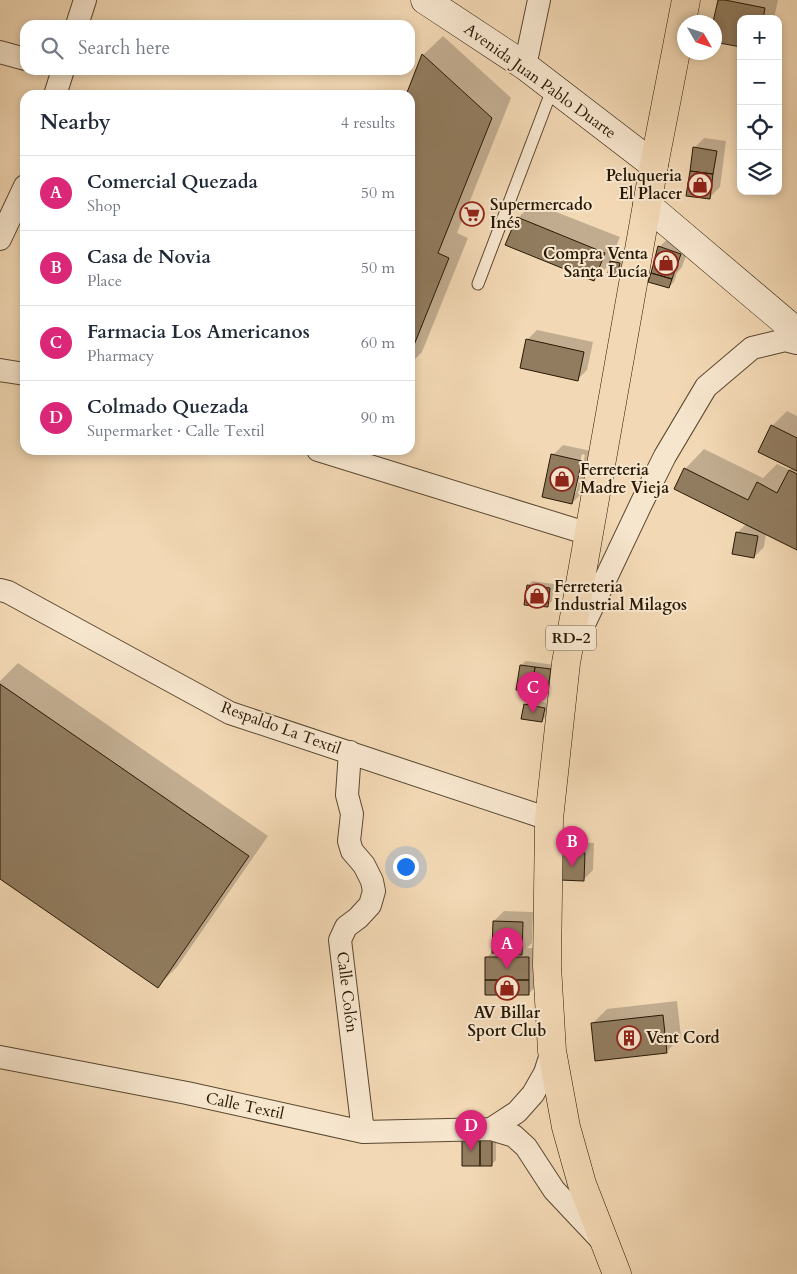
<!DOCTYPE html>
<html lang="en">
<head>
<meta charset="utf-8">
<style>
	body { margin:0; font-family:Cardo,serif; background:#f6f6f7; color:#1f2937 }
	.controls { position:absolute; right:15px; top:15px; display:grid; overflow:hidden; border-radius:10px; box-shadow:0 2px 8px #0003 }
	.controls button { width:45px; height:45px; display:grid; place-items:center; padding:0; border:0; border-bottom:1px solid #e0e1e3; background:#fff; color:#1f2937; font:25px sans-serif }
	.compass { position:absolute; left:677px; top:15px; width:45px; height:45px; border-radius:50%; background:#fff; box-shadow:0 2px 8px #0003; rotate:129deg }
	.you { position:absolute; left:405px; top:866px; width:18px; height:18px; margin:-12px; border:4px solid #fff; border-radius:50%; background:#1a73e8; box-shadow:0 0 0 8px #1a73e833 }
	.badge { display:grid; place-items:center; width:32px; height:32px; border-radius:50%; background:#db2777; color:#fff; font-size:16px; font-weight:700 }
	.pin { position:absolute; translate:-50% -41px; filter:drop-shadow(0 1px 2px #0008) }
	.pin::after { content:''; position:absolute; top:26px; width:18px; height:15px; background:inherit; clip-path:polygon(0 0,100% 0,50% 100%) }
	.list { margin:0; padding:0; list-style:none }
	h2 { display:flex; justify-content:space-between; align-items:center; height:65px; margin:0; padding:0 20px; font-size:21px }
	h2 small { font-size:16px; font-weight:400; color:#747a83 }
	.list li { display:grid; grid-template-columns:32px 1fr auto; gap:15px; align-items:center; box-sizing:border-box; height:75px; padding:0 20px; border-top:1px solid #e0e1e3 }
	.list b { display:block; font-size:19px; white-space:nowrap }
	.list p { margin:0; font-size:16px; white-space:nowrap; color:#747a83 }
	.list em { font-size:16px; font-style:normal; color:#747a83 }
	.icon { flex:none; width:28px; height:28px; fill:none; stroke:currentColor; stroke-width:2; stroke-linecap:round; stroke-linejoin:round }
	.map { position:relative; flex:none; width:797px; height:1274px; overflow:hidden }
	.search { position:absolute; background:#fff; box-shadow:0 2px 8px #0003; left:20px; top:20px; width:395px; height:55px; display:flex; align-items:center; gap:12px; box-sizing:border-box; padding:0 18px; border-radius:15px; color:#747a83; font-size:19px }
	.panel { position:absolute; background:#fff; box-shadow:0 2px 8px #0003; left:20px; top:90px; width:395px; height:365px; border-radius:15px }
	.map>svg:first-child { display:block }
	.shadow { fill:#0003; fill-rule:evenodd }
	.building { fill:#917c5f; stroke:#281803 }
	.lines { fill:none; stroke-linecap:round; stroke-linejoin:round }
	.service-casing { stroke:#5a482f; stroke-width:13 }
	.minor-casing { stroke:#5a482f; stroke-width:24 }
	.secondary-casing { stroke:#281803; stroke-width:29 }
	.primary-casing { stroke:#281803; stroke-width:29 }
	.service { stroke:#f7e6ce; stroke-width:11 }
	.minor { stroke:#f7e6ce; stroke-width:22 }
	.secondary { stroke:#f7e6ce; stroke-width:28 }
	.primary { stroke:#f2d8b4; stroke-width:28 }
	.labels { text-anchor:middle; dominant-baseline:central; stroke-width:4; stroke-linejoin:round; paint-order:stroke }
	.shield { fill:#f7e6ce; stroke:#665640; stroke-width:1 }
	.shield-label { font-size:15px; font-weight:bold; fill:#281803 }
	.street-label { font-size:16px; fill:#281803; stroke:#f7e6ce }
	.poi-label { font-size:16px; font-weight:bold; fill:#281803; stroke:#f7e6ce; text-anchor:start }
</style>
</head>
<body>
<div class="map">
<svg width="797" height="1274" viewBox="0 0 797 1274">
	<rect width="100%" height="100%" fill="#f2d8b4"/>
	<filter id="stains"><feTurbulence type="fractalNoise" baseFrequency=".004" numOctaves="4"/><feColorMatrix values="0 0 0 0 .2 0 0 0 0 .09 0 0 0 0 .02 0 0 0 .5 -.17"/></filter>
	<radialGradient id="worn" r=".72"><stop offset=".6" stop-color="#630" stop-opacity="0"/><stop offset="1" stop-color="#630" stop-opacity=".3"/></radialGradient>
	<!-- shadow -->
	<path class="shadow" d="M 719,0 L 778,0 L 774,19 L 741,19 Z
		M 443,36 L 511,98 L 457,233 L 468,238 L 422,352 L 410,364 L 410,95 L 407,95 L 423,55 Z
		M 704,138 L 726,141 L 720,187 L 710,197 L 694,148 Z
		M 533,203 L 620,237 L 609,264 L 616,257 L 624,258 L 622,269 L 617,274 L 612,262 L 594,280 L 518,218 Z
		M 670,237 L 690,244 L 682,267 L 677,273 L 674,282 L 669,287 L 659,247 Z
		M 537,330 L 593,342 L 587,370 L 577,380 L 527,340 Z
		M 787,411 L 797,416 L 797,549 L 766,533 L 764,547 L 754,557 L 737,533 L 746,524 L 685,469 L 704,449 L 763,478 L 777,464 L 790,470 L 792,468 L 772,426 Z
		M 563,445 L 591,451 L 582,493 L 572,503 L 553,455 ZM 582,454 L 585,455 L 576,493 L 573,493 Z
		M 532,581 L 554,584 L 552,601 L 547,606 L 528,586 Z
		M 526,661 L 555,665 L 552,688 L 547,693 L 521,665 Z
		M 18,663 L 268,836 L 177,967 L 158,986 L 0,877 L 0,681 Z
		M 530,700 L 549,703 L 546,716 L 542,721 L 525,705 Z
		M 572,842 L 594,843 L 593,870 L 583,880 L 562,853 Z
		M 504,911 L 533,912 L 532,943 L 527,948 L 539,948 L 539,984 L 528,994 L 486,958 L 493,951 L 494,921 Z
		M 677,1001 L 681,1037 L 666,1052 L 592,1024 L 607,1009 Z
		M 496,1132 L 496,1160 L 491,1165 L 463,1165 Z"/>
	<!-- building -->
	<path class="building" d="M 718,0 L 725,0 L 765,8 L 763,19 L 741,19 L 741,47 L 714,42 L 714,22 L 713,22 Z
		M 422,54 L 492,118 L 438,253 L 449,258 L 410,355 L 410,95 L 406,95 Z
		M 693,147 L 717,151 L 713,174 L 690,171 Z
		M 690,171 L 713,174 L 710,199 L 686,196 Z
		M 517,217 L 605,253 L 594,281 L 505,245 Z
		M 658,246 L 681,254 L 672,279 L 651,273 Z
		M 610,261 L 620,263 L 617,275 L 608,273 Z
		M 651,273 L 672,279 L 669,288 L 648,282 Z
		M 526,339 L 584,352 L 578,381 L 520,368 Z
		M 771,425 L 797,438 L 797,471 L 758,452 Z
		M 551,454 L 582,461 L 572,504 L 542,497 Z
		M 684,468 L 748,500 L 757,482 L 777,493 L 789,470 L 797,474 L 797,550 L 674,489 Z
		M 736,532 L 758,536 L 754,558 L 732,554 Z
		M 527,585 L 550,588 L 548,607 L 524,605 Z
		M 520,665 L 535,667 L 531,692 L 516,690 Z
		M 535,667 L 551,669 L 547,694 L 531,692 Z
		M 0,684 L 249,856 L 158,988 L 0,879 Z
		M 524,704 L 545,708 L 542,722 L 521,719 Z
		M 561,852 L 585,853 L 584,881 L 560,880 Z
		M 493,921 L 523,922 L 522,955 L 492,953 Z
		M 485,957 L 529,957 L 529,980 L 485,980 Z
		M 485,980 L 529,980 L 529,995 L 485,995 Z
		M 663,1015 L 667,1053 L 595,1061 L 591,1023 Z
		M 462,1136 L 480,1136 L 480,1166 L 462,1166 Z
		M 480,1136 L 492,1136 L 492,1166 L 480,1166 Z"/>
	<g class="lines">
		<!-- service casing -->
		<g class="service-casing">
			<path id="service" d="M 478,284 L 553,87"/>
		</g>
		<!-- minor casing -->
		<g class="minor-casing">
			<path id="minor" d="M 77,25 L 85,0
				M 0,52 L 25,59
				M 525,66 L 539,0
				M 55,95 L 63,70
				M 0,239 L 25,186
				M 0,370 L 25,374
				M 318,450 L 589,534
				M 0,590 L 8,592 L 230,713 L 549,819
				M 576,641 L 642,502 L 665,456 L 706,387 L 752,348 L 785,340 L 797,343
				M 350,752 L 347,795 L 352,814 L 349,841 L 352,851 L 364,865 L 372,881 L 374,891 L 370,905 L 358,918 L 346,927 L 340,940 L 363,1132
				M 0,1057 L 187,1093 L 363,1132 L 491,1129 L 517,1112 L 533,1094 L 545,1073 L 552,1051
				M 491,1129 L 514,1136 L 526,1147 L 554,1190 L 602,1241"/>
		</g>
		<!-- secondary casing -->
		<g class="secondary-casing">
			<path id="secondary" d="M 425,0 L 525,66 L 654,165
				M 647,205 L 797,332"/>
		</g>
		<!-- primary casing -->
		<g class="primary-casing">
			<path id="primary" d="M 617,1274 L 582,1184 L 566,1127 L 552,1051 L 547,966 L 549,819 L 566,663 L 654,165 L 686,0"/>
		</g>
		<!-- service -->
		<use href="#service" class="service"/>
		<!-- minor -->
		<use href="#minor" class="minor"/>
		<!-- secondary -->
		<use href="#secondary" class="secondary"/>
		<!-- primary -->
		<use href="#primary" class="primary"/>
	</g>
	<!-- icons -->
	<defs>
		<g id="shop-ring" transform="scale(1.25)"><circle r="9.5" fill="#f7e6ce" stroke="#8f2418" stroke-width="1.5"/><path d="M-5-2.5h2.3a2.7 3.5 0 0 1 5.4 0H5L5.5 6h-11ZM-1.5-2.5h3a1.5 2.3 0 0 0-3 0Z" fill="#8f2418"/></g>
		<g id="supermarket-ring" transform="scale(1.25)"><circle r="9.5" fill="#f7e6ce" stroke="#8f2418" stroke-width="1.5"/><path d="M-6-5.5h2.5l.6 2H6L4.5 2H-2.5L-4.4-4H-6ZM-1.5 3.2a1.3 1.3 0 1 0 .1 0ZM3 3.2a1.3 1.3 0 1 0 .1 0Z" fill="#8f2418"/></g>
		<g id="building-ring" transform="scale(1.25)"><circle r="9.5" fill="#f7e6ce" stroke="#8f2418" stroke-width="1.5"/><path d="M-4-6H4V6H1V3H-1V6H-4ZM-2.5-4.3h1.7v1.8h-1.7ZM.8-4.3h1.7v1.8H.8ZM-2.5-1h1.7V.8h-1.7ZM.8-1h1.7V.8H.8Z" fill="#8f2418"/></g>
	</defs>
	<g fill-rule="evenodd">
		<use href="#shop-ring" x="700" y="185"/>
		<use href="#supermarket-ring" x="472" y="214"/>
		<use href="#shop-ring" x="666" y="263"/>
		<use href="#shop-ring" x="562" y="479"/>
		<use href="#shop-ring" x="537" y="596"/>
		<use href="#shop-ring" x="507" y="988"/>
		<use href="#building-ring" x="629" y="1038"/>
	</g>
	<g class="labels">
		<!-- shield labels -->
		<rect class="shield" x="546" y="625.5" width="50" height="25" rx="4"/>
		<g class="shield-label">
			<text x="571" y="638">RD-2</text>
		</g>
		<!-- street labels -->
		<g class="street-label">
			<text transform="translate(540 81) rotate(36)">Avenida Juan Pablo Duarte</text>
			<text transform="translate(281 728) rotate(20)">Respaldo La Textil</text>
			<text transform="translate(347 992) rotate(83)">Calle Colón</text>
			<text transform="translate(245 1106) rotate(12)">Calle Textil</text>
		</g>
		<!-- poi labels -->
		<g class="poi-label">
			<text x="682" y="176" text-anchor="end">Peluqueria<tspan x="682" dy="18">El Placer</tspan></text>
			<text x="490" y="205">Supermercado<tspan x="490" dy="18">Inés</tspan></text>
			<text x="648" y="254" text-anchor="end">Compra Venta<tspan x="648" dy="18">Santa Lucía</tspan></text>
			<text x="580" y="470">Ferreteria<tspan x="580" dy="18">Madre Vieja</tspan></text>
			<text x="554" y="587">Ferreteria<tspan x="554" dy="18">Industrial Milagos</tspan></text>
			<text x="507" y="1013" text-anchor="middle">AV Billar<tspan x="507" dy="18">Sport Club</tspan></text>
			<text x="646" y="1038">Vent Cord</text>
		</g>
	</g>
	<rect width="100%" height="100%" filter="url(#stains)"/>
	<rect width="100%" height="100%" fill="url(#worn)"/>
</svg>
<div class="controls">
<button>+</button>
<button>−</button>
<button><svg class="icon" aria-label="locate" viewBox="0 0 24 24"><circle cx="12" cy="12" r="6"/><path d="M12 2v4M12 18v4M2 12h4M18 12h4"/></svg></button>
<button><svg class="icon" aria-label="layers" viewBox="0 0 24 24"><path d="M12 4l9 5-9 5-9-5zM3 14l9 5 9-5"/></svg></button>
</div>
<svg class="compass" viewBox="-18 -18 36 36"><path d="M0-13l5 13h-10z" fill="#e53935"/><path d="M0 13l5-13h-10z" fill="#747a83"/></svg>
<div class="you"></div>
<div class="pin badge" style="left:507px;top:969px">A</div>
<div class="pin badge" style="left:572px;top:867px">B</div>
<div class="pin badge" style="left:533px;top:713px">C</div>
<div class="pin badge" style="left:471px;top:1151px">D</div>
<div class="search"><svg class="icon" aria-label="search" viewBox="0 0 24 24"><circle cx="10" cy="10" r="6"/><path d="M15 15l6 6"/></svg>Search here</div>
<section class="panel">
<h2>Nearby<small>4 results</small></h2>
<ul class="list">
<li><span class="badge">A</span><div><b>Comercial Quezada</b><p>Shop</p></div><em>50 m</em></li>
<li><span class="badge">B</span><div><b>Casa de Novia</b><p>Place</p></div><em>50 m</em></li>
<li><span class="badge">C</span><div><b>Farmacia Los Americanos</b><p>Pharmacy</p></div><em>60 m</em></li>
<li><span class="badge">D</span><div><b>Colmado Quezada</b><p>Supermarket · Calle Textil</p></div><em>90 m</em></li>
</ul>
</section>
</div>
</body>
</html>
